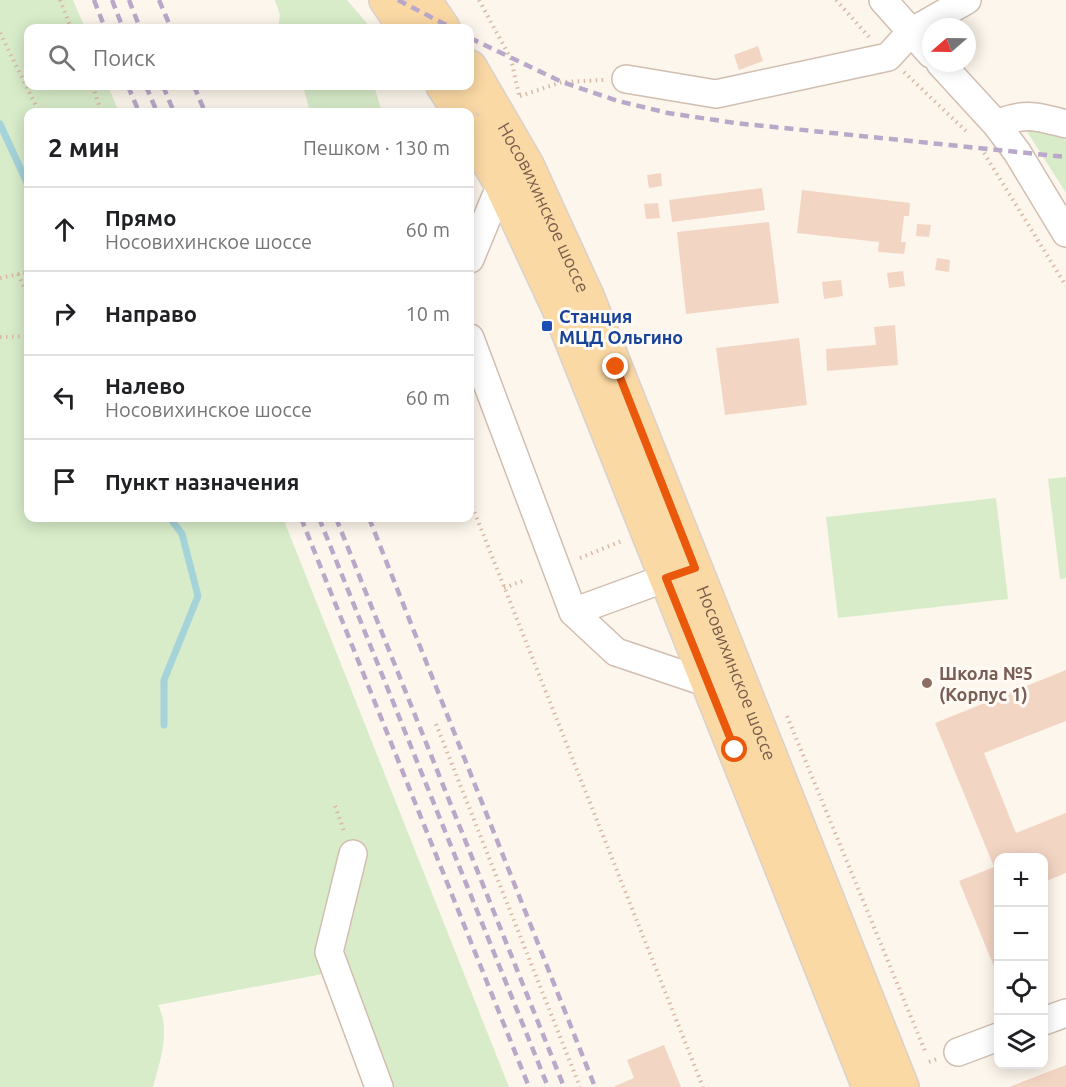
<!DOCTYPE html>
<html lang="ru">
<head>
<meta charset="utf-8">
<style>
	body { margin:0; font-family:Ubuntu,sans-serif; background:#f6f6f6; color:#202124 }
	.controls { position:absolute; right:18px; bottom:18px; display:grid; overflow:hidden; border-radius:12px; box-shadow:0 3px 15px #0003 }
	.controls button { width:54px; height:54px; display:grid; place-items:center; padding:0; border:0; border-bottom:2px solid #e0e0e0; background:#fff; color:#202124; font:30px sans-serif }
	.compass { position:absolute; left:922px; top:18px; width:54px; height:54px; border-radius:50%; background:#fff; box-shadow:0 3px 15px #0003; rotate:250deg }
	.stop { position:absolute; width:18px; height:18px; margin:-14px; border:4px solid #ea580c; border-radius:50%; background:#fff }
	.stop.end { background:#ea580c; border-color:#fff; box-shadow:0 2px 6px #0008 }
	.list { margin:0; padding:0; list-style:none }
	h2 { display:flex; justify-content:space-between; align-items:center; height:78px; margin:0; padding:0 24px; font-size:26px }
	h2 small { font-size:20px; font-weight:400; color:#757577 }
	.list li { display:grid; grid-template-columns:39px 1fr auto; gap:18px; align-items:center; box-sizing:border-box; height:84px; padding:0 24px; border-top:2px solid #e0e0e0 }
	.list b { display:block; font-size:22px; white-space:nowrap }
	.list p { margin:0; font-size:20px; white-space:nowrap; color:#757577 }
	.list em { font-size:20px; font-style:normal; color:#757577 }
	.icon { flex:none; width:33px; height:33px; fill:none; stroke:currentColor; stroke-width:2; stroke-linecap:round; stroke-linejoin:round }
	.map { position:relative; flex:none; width:1066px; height:1087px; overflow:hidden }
	.search { position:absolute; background:#fff; box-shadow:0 3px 15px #0003; left:24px; top:24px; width:450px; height:66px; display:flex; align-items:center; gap:15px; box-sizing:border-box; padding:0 21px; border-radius:12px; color:#757577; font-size:22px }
	.panel { position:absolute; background:#fff; box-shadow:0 3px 15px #0003; left:24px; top:108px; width:450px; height:414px; border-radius:12px }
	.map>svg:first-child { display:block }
	.green { fill:#d8ecc9 }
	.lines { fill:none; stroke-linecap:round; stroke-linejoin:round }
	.stream { stroke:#a5d3da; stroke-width:7 }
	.building { fill:#f3d5c3 }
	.minor-casing { stroke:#d1beb0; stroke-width:30 }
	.major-casing { stroke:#dad1cd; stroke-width:36 }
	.path { stroke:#d9b8a5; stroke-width:4; stroke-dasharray:1.5 4.5; stroke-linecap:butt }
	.minor { stroke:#fff; stroke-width:27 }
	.major { stroke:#fbd9a5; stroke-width:33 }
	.rail { stroke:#b9a8c9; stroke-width:4.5; stroke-dasharray:9 6; stroke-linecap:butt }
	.route { stroke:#ea580c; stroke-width:8 }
	.transit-dot { fill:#1a4fb4; stroke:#fffaf3; stroke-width:2 }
	.education-dot { fill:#8d6e63; stroke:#fffaf3; stroke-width:2 }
	.labels { text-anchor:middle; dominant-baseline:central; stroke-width:6; stroke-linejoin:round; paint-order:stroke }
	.street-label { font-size:18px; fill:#7a5c4d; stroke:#fffaf3 }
	.transit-label { font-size:18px; font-weight:bold; fill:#164399; stroke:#fffaf3; text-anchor:start }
	.education-label { font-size:18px; font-weight:bold; fill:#785e54; stroke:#fffaf3; text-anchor:start }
</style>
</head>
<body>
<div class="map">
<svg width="1066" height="1087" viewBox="0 0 1066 1087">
	<rect width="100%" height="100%" fill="#fdf6ec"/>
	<!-- green -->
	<path class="green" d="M 0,0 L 73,0 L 85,28 L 28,28 L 28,86 L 108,86 L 119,112 L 28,112 L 28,518 L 283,518 L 509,1087 L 363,1087 L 323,974 L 158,1005 C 171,1030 160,1061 153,1087 L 0,1087 Z
		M 275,0 L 347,0 L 371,28 L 278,28 L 280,15 Z
		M 303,86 L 374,86 L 382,112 L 314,112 L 309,108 Z
		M 1030,127 L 1066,140 L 1066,193 L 1026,130 Z
		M 1066,477 L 1066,578 L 1060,579 L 1048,479 Z
		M 996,498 L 1008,599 L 838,618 L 826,517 Z"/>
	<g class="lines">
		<!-- stream -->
		<path class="stream" d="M 0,124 L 28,185
			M 164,725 L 164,680 L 198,596 L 182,534 L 170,518"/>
	</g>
	<!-- building -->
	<path class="building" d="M 758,46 L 763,61 L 739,70 L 734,55 Z
		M 661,173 L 662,186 L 649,188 L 647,175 Z
		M 762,188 L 765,210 L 672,222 L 669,200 Z
		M 802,190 L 910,203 L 909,216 L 904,216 L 901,242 L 906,242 L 904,254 L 878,252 L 879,242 L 797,233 Z
		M 658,203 L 660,218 L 646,219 L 644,204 Z
		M 769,222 L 779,303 L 686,314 L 677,232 Z
		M 917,224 L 931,225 L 929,237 L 916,236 Z
		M 937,258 L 950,260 L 949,272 L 935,270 Z
		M 903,271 L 905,286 L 889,288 L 887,273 Z
		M 841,280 L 843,296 L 824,299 L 822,282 Z
		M 895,325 L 898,365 L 827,371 L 826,349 L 876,345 L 874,327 Z
		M 799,338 L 807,405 L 725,415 L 716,348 Z
		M 1066,670 L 1066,721 L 984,753 L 1016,833 L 1066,813 L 1066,873 L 1044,882 L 1044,858 L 998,858 L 997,974 L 959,881 L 994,867 L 935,723 Z
		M 664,1045 L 681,1087 L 613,1087 L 634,1078 L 627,1060 Z
		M 1066,1065 L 1066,1087 L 1009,1087 Z"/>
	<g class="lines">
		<!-- minor casing -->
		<g class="minor-casing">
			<path id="minor" d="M 883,0 L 931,54
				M 940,63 L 996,124 L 1017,152 L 1066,233
				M 626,79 L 716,94 L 888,57 L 911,32 L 967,0
				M 996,124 C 1025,112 1036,116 1066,124
				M 470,259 L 501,184
				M 470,338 L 573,612 L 616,652 L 708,683
				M 573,612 L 685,571
				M 353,854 L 329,952 L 379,1087
				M 1044,1021 L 1066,1013
				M 958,1052 L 998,1037"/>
		</g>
		<!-- major casing -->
		<g class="major-casing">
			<g id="major">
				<path d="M 386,0 L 405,28"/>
				<path d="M 424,0 L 443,28"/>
				<path id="s1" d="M 470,67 L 527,165 L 587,296 L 902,1087"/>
				<path d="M 443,86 L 460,112"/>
				<path d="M 470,130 L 501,184 L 559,309 L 869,1087"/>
			</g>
		</g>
		<!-- path -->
		<path class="path" d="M 60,0 L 71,28
			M 479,0 L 511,59 L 519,95
			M 836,0 L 869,37
			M 0,33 L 39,112
			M 904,72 L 968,133
			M 93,86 L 101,112
			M 520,96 L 562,82 L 604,80
			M 984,153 L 1066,286
			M 18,274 L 28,296
			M 0,278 L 28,272
			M 0,337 L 28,336
			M 470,501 L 703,1087
			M 580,558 L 624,540
			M 504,588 L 525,580
			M 787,716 L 925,1051
			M 436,724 L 580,1087
			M 335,806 L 345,834
			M 929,1062 L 937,1059"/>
		<!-- minor -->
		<use href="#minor" class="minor"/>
		<!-- major -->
		<use href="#major" class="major"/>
		<!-- rail -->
		<path class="rail" d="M 94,0 L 105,28
			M 112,0 L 123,28
			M 129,0 L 140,28
			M 159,0 L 171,28
			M 398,0 L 452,28
			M 470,38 L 562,82 L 618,101 L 668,113 L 735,123 L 1066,157
			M 128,86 L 139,112
			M 146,86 L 157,112
			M 163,86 L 174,112
			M 194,86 L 205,112
			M 301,518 L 529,1087
			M 319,518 L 548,1087
			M 336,518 L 564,1087
			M 369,518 L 595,1087"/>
	</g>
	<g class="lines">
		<!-- route -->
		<path class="route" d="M 616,367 L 695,568 L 666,578 L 735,750"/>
	</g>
	<!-- markers -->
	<rect class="transit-dot" x="541" y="320" width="12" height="12" rx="3"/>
	<circle class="education-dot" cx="927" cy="683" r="6"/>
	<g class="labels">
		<!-- street labels -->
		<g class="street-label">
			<text stroke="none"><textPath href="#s1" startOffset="159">Носовихинское шоссе</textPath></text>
			<text stroke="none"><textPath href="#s1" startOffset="663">Носовихинское шоссе</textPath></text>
		</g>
		<!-- transit labels -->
		<g class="transit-label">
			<text x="559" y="316">Станция<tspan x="559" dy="21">МЦД Ольгино</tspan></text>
		</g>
		<!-- education labels -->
		<g class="education-label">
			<text x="939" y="673">Школа №5<tspan x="939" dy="21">(Корпус 1)</tspan></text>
		</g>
	</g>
</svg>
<div class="controls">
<button>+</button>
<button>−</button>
<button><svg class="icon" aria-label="locate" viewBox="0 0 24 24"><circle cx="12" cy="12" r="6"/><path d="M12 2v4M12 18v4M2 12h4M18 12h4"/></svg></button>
<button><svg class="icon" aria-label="layers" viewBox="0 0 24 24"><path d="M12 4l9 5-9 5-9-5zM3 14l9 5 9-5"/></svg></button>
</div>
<svg class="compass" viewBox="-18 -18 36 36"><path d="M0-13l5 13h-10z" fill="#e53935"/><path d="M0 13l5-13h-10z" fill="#757577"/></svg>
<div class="stop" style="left:735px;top:750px"></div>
<div class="stop end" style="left:616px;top:367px"></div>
<div class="search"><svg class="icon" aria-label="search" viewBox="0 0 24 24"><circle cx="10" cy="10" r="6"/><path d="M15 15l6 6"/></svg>Поиск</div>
<section class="panel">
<h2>2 мин<small>Пешком · 130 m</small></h2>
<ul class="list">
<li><svg class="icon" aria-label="ahead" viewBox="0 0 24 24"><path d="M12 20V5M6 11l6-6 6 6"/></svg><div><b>Прямо</b><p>Носовихинское шоссе</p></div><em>60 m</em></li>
<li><svg class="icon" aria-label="right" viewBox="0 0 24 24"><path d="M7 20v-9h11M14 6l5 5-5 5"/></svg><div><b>Направо</b></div><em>10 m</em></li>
<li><svg class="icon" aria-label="left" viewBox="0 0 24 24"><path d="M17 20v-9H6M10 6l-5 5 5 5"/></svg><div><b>Налево</b><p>Носовихинское шоссе</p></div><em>60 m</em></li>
<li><svg class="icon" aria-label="arrive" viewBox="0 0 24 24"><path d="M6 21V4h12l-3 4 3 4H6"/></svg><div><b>Пункт назначения</b></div></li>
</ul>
</section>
</div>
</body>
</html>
